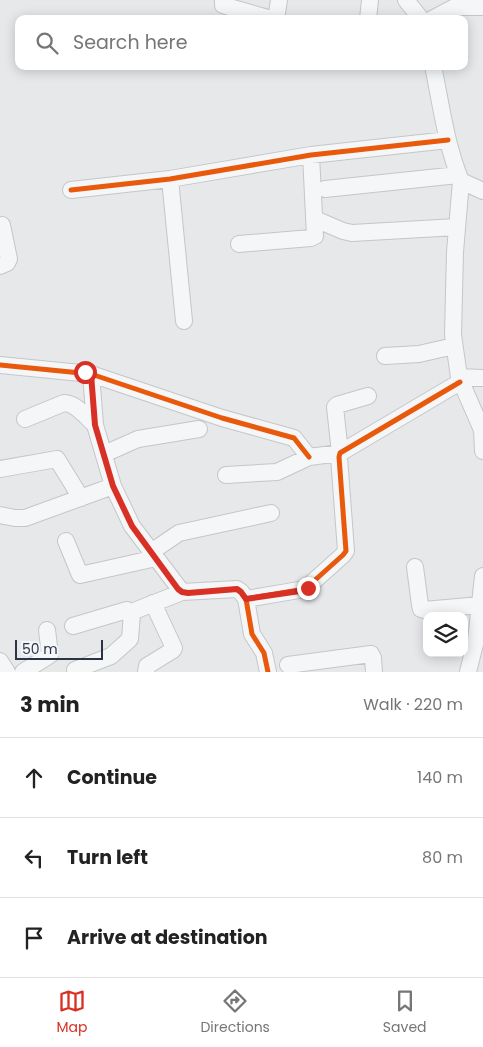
<!DOCTYPE html>
<html lang="en">
<head>
<meta charset="utf-8">
<style>
	body { margin:0; font-family:Poppins,sans-serif; background:#f6f6f6; color:#222 }
	.controls { position:absolute; right:15px; bottom:15px; display:grid; overflow:hidden; border-radius:10px; box-shadow:0 2px 12px #0003 }
	.controls button { width:45px; height:45px; display:grid; place-items:center; padding:0; border:0; border-bottom:1px solid #e0e0e0; background:#fff; color:#222; font:25px sans-serif }
	.scale { position:absolute; left:15px; bottom:12px; width:88px; box-sizing:border-box; padding-left:5px; border:2px solid #2b3445; border-top:0; font-size:14px; line-height:18px; white-space:nowrap; color:#2b3445; -webkit-text-stroke:4px #f4f6f9; paint-order:stroke }
	.stop { position:absolute; width:15px; height:15px; margin:-11px; border:4px solid #d93025; border-radius:50%; background:#fff }
	.stop.end { background:#d93025; border-color:#fff; box-shadow:0 1px 5px #0008 }
	.list { margin:0; padding:0; list-style:none }
	h2 { display:flex; justify-content:space-between; align-items:center; height:65px; margin:0; padding:0 20px; font-size:21px }
	h2 small { font-size:16px; font-weight:400; color:#767676 }
	.list li { display:grid; grid-template-columns:32px 1fr auto; gap:15px; align-items:center; box-sizing:border-box; height:80px; padding:0 20px; border-top:1px solid #e0e0e0 }
	.list b { display:block; font-size:19px; white-space:nowrap }
	.list em { font-size:16px; font-style:normal; color:#767676 }
	.icon { flex:none; width:28px; height:28px; fill:none; stroke:currentColor; stroke-width:2; stroke-linecap:round; stroke-linejoin:round }
	.map { position:relative; flex:none; width:483px; height:672px; overflow:hidden }
	.search { position:absolute; background:#fff; box-shadow:0 2px 12px #0003; left:15px; right:15px; top:15px; height:55px; display:flex; align-items:center; gap:12px; box-sizing:border-box; padding:0 18px; border-radius:10px; color:#767676; font-size:19px }
	.sheet { height:305px; background:#fff }
	nav { display:flex; justify-content:space-around; align-items:center; box-sizing:border-box; height:70px; border-top:1px solid #e0e0e0; background:#fff; font-size:14px; color:#767676 }
	nav a { display:grid; justify-items:center; gap:2px }
	nav .on { color:#d93025 }
	.map>svg:first-child { display:block }
	.lines { fill:none; stroke-linecap:round; stroke-linejoin:round }
	.minor-casing { stroke:#c4c6c8; stroke-width:18 }
	.minor { stroke:#f5f6f7; stroke-width:16 }
	.cycleway-casing { stroke:#f4f6f9; stroke-width:8 }
	.cycleway { stroke:#e8590c; stroke-width:5 }
	.route { stroke:#d93025; stroke-width:6 }
</style>
</head>
<body>
<div class="map">
<svg width="483" height="672" viewBox="0 0 483 672">
	<rect width="100%" height="100%" fill="#e6e8ea"/>
	<g class="lines">
		<!-- minor casing -->
		<g class="minor-casing">
			<path id="minor" d="M 223,0 L 223,5 L 226,6 L 271,19
				M 406,0 L 421,19
				M 276,19 L 279,0
				M 368,19 L 370,0
				M 432,19 L 455,7 L 483,7
				M 433,66 C 441,104 446,145 461,181 L 483,191
				M 170,179 L 184,321
				M 461,181 L 455,252 L 453,335 L 459,377 L 482,430 L 483,451
				M 325,189 L 458,175
				M 71,190 L 170,179 L 311,155 L 448,140
				M 315,219 L 343,231 L 352,233 L 457,227
				M 239,244 L 311,238 L 315,236 L 311,155
				M 0,266 L 7,263 L 9,259 L 2,225
				M 385,356 L 419,354 L 454,346
				M 0,365 L 91,374 L 222,418 L 294,438 L 309,457
				M 91,374 L 95,425 L 113,486 L 132,526 L 182,592 L 237,589 L 241,592 L 246,599
				M 459,377 L 483,378
				M 25,419 L 64,403 C 76,403 86,417 95,425
				M 104,454 L 138,439 L 199,429
				M 0,469 L 57,459 L 81,498
				M 226,475 L 277,472 L 309,457 L 340,453 L 335,407 L 337,405 L 368,396
				M 0,515 L 15,518 L 25,518 L 113,486
				M 66,541 L 80,575 L 156,558
				M 151,552 L 179,533 L 271,513
				M 415,567 L 420,605 L 421,609 L 424,610 L 480,605
				M 73,626 L 127,610 L 132,613
				M 0,661 L 7,672
				M 288,665 L 371,654 L 373,658 L 374,672
				M 75,670 L 111,656 L 130,639 L 132,613 L 134,611 L 182,592
				M 23,672 L 50,655 L 47,630
				M 146,672 L 147,666 L 173,650 L 174,648 L 153,603
				M 268,672 L 264,653 L 252,634 L 246,599 L 305,589 L 343,555 L 346,551 L 339,457 L 340,453 L 460,382
				M 468,672 L 476,640 L 483,576"/>
		</g>
		<!-- minor -->
		<use href="#minor" class="minor"/>
		<!-- cycleway casing -->
		<g class="cycleway-casing">
			<path id="cycleway" d="M 71,190 L 170,179 L 311,155 L 448,140
				M 0,365 L 91,374 L 222,418 L 294,438 L 309,457
				M 268,672 L 264,653 L 252,634 L 246,599 L 305,589 L 343,555 L 346,551 L 339,457 L 340,453 L 460,382"/>
		</g>
		<!-- cycleway -->
		<use href="#cycleway" class="cycleway"/>
	</g>
	<g class="lines">
		<!-- route -->
		<path class="route" d="M 85,372 L 91,374 L 95,425 L 113,486 L 132,526 L 178,589 L 182,592 L 188,593 L 237,589 L 241,592 L 246,599 L 300,591 L 308,588"/>
	</g>
</svg>
<div class="controls">
<button><svg class="icon" aria-label="layers" viewBox="0 0 24 24"><path d="M12 4l9 5-9 5-9-5zM3 14l9 5 9-5"/></svg></button>
</div>
<div class="scale">50 m</div>
<div class="stop" style="left:85px;top:372px"></div>
<div class="stop end" style="left:308px;top:588px"></div>
<div class="search"><svg class="icon" aria-label="search" viewBox="0 0 24 24"><circle cx="10" cy="10" r="6"/><path d="M15 15l6 6"/></svg>Search here</div>
</div>
<section class="sheet">
<h2>3 min<small>Walk · 220 m</small></h2>
<ul class="list">
<li><svg class="icon" aria-label="ahead" viewBox="0 0 24 24"><path d="M12 20V5M6 11l6-6 6 6"/></svg><div><b>Continue</b></div><em>140 m</em></li>
<li><svg class="icon" aria-label="left" viewBox="0 0 24 24"><path d="M17 20v-9H6M10 6l-5 5 5 5"/></svg><div><b>Turn left</b></div><em>80 m</em></li>
<li><svg class="icon" aria-label="arrive" viewBox="0 0 24 24"><path d="M6 21V4h12l-3 4 3 4H6"/></svg><div><b>Arrive at destination</b></div></li>
</ul>
</section>
<nav>
<a class="on"><svg class="icon" aria-label="map" viewBox="0 0 24 24"><path d="M3 6l6-2 6 2 6-2v14l-6 2-6-2-6 2zM9 4v14M15 6v14"/></svg>Map</a>
<a><svg class="icon" aria-label="directions" viewBox="0 0 24 24"><path d="M12 3l9 9-9 9-9-9zM9 14v-3h6M13 9l2 2-2 2"/></svg>Directions</a>
<a><svg class="icon" aria-label="saved" viewBox="0 0 24 24"><path d="M7 4h10v16l-5-4-5 4z"/></svg>Saved</a>
</nav>
</body>
</html>
